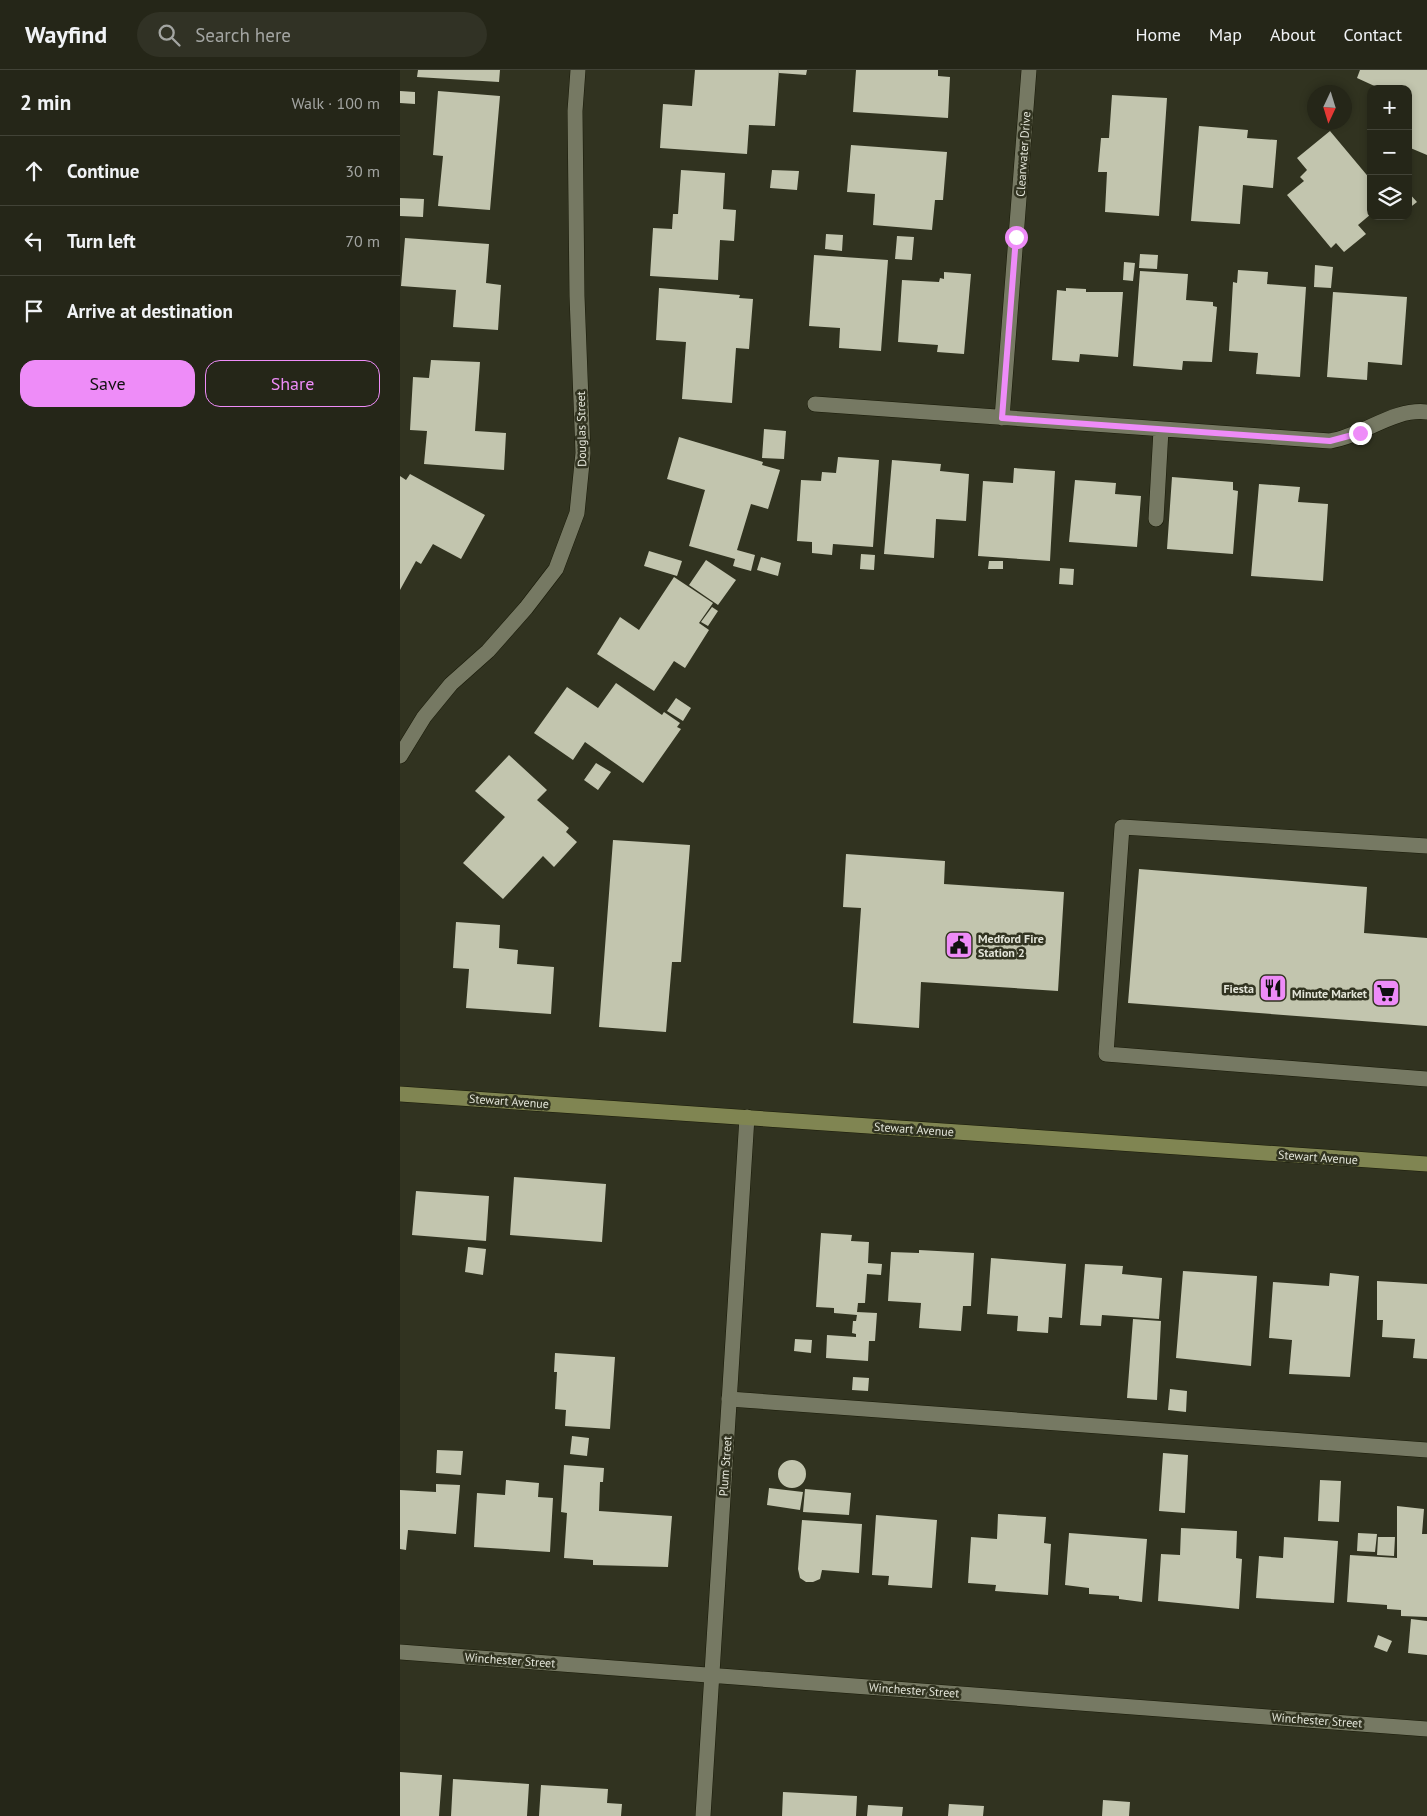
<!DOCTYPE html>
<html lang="en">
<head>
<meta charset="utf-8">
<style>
	body { margin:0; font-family:"PT Sans",sans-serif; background:#313225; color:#f1f3f6 }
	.controls { position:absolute; right:15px; top:15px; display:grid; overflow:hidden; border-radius:10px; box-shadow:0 2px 8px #0003 }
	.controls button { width:45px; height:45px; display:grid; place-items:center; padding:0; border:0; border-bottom:1px solid #424337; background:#252618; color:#f1f3f6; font:25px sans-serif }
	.compass { position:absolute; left:907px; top:15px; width:45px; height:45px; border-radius:50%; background:#252618; box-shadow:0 2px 8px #0003; rotate:184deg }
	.stop { position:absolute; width:15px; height:15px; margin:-11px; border:4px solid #ee8cf8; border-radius:50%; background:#fff }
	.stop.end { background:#ee8cf8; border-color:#fff; box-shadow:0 1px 5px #0008 }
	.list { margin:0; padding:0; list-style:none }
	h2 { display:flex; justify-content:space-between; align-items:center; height:65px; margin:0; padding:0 20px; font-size:21px }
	h2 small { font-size:16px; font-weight:400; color:#a3a5a2 }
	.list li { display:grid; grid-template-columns:32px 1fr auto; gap:15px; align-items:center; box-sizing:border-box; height:70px; padding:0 20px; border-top:1px solid #424337 }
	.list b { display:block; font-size:19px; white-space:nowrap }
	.list em { font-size:16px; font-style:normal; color:#a3a5a2 }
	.actions { display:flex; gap:10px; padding:15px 20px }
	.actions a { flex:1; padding:11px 0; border:1px solid #ee8cf8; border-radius:15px; text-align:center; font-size:18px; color:#ee8cf8 }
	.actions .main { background:#ee8cf8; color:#111 }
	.icon { flex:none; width:28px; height:28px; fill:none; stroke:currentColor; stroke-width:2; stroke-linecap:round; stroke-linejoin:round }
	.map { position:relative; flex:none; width:1027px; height:1746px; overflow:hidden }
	header { display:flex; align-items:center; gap:30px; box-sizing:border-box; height:70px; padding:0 25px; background:#252618; border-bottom:1px solid #424337 }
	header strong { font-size:24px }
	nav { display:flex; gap:28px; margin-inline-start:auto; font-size:18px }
	.search { width:350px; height:45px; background:#313225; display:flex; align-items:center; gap:12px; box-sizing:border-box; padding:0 18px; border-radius:28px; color:#a3a5a2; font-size:19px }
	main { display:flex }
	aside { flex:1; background:#252618 }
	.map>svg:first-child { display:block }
	.building { fill:#c2c5ae }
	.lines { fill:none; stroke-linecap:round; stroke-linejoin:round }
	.lane-casing { stroke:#191a08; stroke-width:16 }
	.street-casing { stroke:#191a08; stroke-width:16 }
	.secondary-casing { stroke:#191a08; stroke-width:16 }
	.lane { stroke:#767963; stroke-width:15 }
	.street { stroke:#767963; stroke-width:15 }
	.secondary { stroke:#808552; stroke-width:15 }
	.route { stroke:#ee8cf8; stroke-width:6 }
	.labels { text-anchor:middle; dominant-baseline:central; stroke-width:5; stroke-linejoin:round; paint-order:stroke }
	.street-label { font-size:12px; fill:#e4e6da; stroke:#313320 }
	.poi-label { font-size:12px; font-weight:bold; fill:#e4e6da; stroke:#313320; text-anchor:end }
</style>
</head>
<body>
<header>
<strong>Wayfind</strong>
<div class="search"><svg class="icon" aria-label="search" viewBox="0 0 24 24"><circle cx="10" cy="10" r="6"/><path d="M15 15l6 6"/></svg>Search here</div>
<nav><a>Home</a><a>Map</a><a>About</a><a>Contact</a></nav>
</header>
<main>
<aside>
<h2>2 min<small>Walk · 100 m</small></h2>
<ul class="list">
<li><svg class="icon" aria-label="ahead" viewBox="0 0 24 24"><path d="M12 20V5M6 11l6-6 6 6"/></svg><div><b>Continue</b></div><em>30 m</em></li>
<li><svg class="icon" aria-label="left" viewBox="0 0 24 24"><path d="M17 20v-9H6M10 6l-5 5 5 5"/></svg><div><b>Turn left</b></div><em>70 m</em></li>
<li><svg class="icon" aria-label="arrive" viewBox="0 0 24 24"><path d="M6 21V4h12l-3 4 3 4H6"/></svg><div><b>Arrive at destination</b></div></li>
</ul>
<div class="actions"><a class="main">Save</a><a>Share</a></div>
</aside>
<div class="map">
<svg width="1027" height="1746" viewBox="0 0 1027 1746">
	<rect width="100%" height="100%" fill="#313320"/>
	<!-- building -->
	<path class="building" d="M 18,0 L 100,0 L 99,12 L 17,7 Z
		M 295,0 L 379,0 L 375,56 L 349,55 L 347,84 L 260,78 L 263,34 L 292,36 Z
		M 379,0 L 407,0 L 406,5 L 379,3 Z
		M 456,0 L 538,0 L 538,6 L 550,7 L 548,48 L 453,42 Z
		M 960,0 L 1027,0 L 1027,85 L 1008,77 L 1008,19 L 981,19 L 957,8 Z
		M 0,21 L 15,22 L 15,34 L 0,33 Z
		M 38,21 L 100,26 L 90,140 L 38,136 L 43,86 L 33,85 Z
		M 712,25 L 767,28 L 759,146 L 705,142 L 707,102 L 698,102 L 701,68 L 709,68 Z
		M 799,56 L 848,60 L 847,68 L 877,70 L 873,118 L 843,115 L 840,154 L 791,151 Z
		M 930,61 L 971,110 L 971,144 L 958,155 L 966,164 L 944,182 L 936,173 L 931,178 L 887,125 L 904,111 L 900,107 L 907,100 L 897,88 Z
		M 451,75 L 547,82 L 543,130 L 535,130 L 532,160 L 473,155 L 475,124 L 447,122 Z
		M 281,100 L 325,103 L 323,139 L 336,140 L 334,171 L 320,170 L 318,210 L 250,206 L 253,158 L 272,159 L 273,144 L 278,144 Z
		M 372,100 L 399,101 L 397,120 L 370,118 Z
		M 1008,122 L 1017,132 L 1008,139 Z
		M 0,128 L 24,129 L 23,147 L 0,146 Z
		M 426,164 L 443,165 L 442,181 L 425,179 Z
		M 497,166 L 514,167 L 512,190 L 495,189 Z
		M 5,168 L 89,174 L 86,213 L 101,215 L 98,260 L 53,257 L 56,220 L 1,216 Z
		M 740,184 L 758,185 L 757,199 L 739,198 Z
		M 414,185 L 488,190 L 481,281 L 439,278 L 440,258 L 409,256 Z
		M 724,192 L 735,193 L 733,211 L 723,210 Z
		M 915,195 L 933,197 L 931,218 L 914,217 Z
		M 838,200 L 868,202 L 867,214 L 906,217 L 900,307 L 856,304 L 858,283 L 829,281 L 833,212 L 837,213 Z
		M 740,201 L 788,204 L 786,230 L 813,232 L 813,236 L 817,237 L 812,292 L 783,291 L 782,300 L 733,296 Z
		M 544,202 L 571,204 L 564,284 L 537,282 L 538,275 L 498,272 L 502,210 L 539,212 L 540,208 L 544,209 Z
		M 259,218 L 340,225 L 339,228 L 353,229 L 349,279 L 336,278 L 332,333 L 282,329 L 286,272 L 256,270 Z
		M 666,218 L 686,219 L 686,222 L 723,222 L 718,287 L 680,284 L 679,292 L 652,290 L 657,220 L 666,221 Z
		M 933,222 L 1007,227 L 1002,295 L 968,292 L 967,310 L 927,307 Z
		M 31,290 L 80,292 L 75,361 L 106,363 L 104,400 L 24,394 L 27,361 L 10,360 L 13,307 L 29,308 Z
		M 364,359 L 386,361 L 384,389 L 362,388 Z
		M 279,367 L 363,392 L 362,395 L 380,400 L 368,439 L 351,434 L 337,480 L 355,485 L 351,501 L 333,496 L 335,489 L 289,476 L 305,420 L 267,409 Z
		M 438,387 L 479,390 L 473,477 L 433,474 L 432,485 L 412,483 L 412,472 L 397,471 L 401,410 L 421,411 L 422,402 L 436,403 Z
		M 492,390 L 541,394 L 540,401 L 569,404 L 566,451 L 536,449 L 534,488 L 484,484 Z
		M 614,398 L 655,401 L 650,491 L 578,486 L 583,411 L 613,413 Z
		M 10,404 L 85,445 L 61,489 L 33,474 L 21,494 L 16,491 L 0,520 L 0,406 L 6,410 Z
		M 772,407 L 833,412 L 833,420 L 838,421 L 833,484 L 767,479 Z
		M 675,410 L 716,413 L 715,424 L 741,426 L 737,477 L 669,472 Z
		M 859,414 L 900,417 L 898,432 L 928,434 L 923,511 L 851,506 Z
		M 249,481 L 282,491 L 277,506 L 244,496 Z
		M 461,484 L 475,485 L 474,500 L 460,499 Z
		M 361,487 L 381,493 L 378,506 L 357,500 Z
		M 306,490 L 336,510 L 318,535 L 289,515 Z
		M 589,491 L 603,491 L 603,499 L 588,499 Z
		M 660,498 L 674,499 L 673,515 L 659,514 Z
		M 274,507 L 313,533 L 299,553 L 309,560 L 285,598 L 274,591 L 254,621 L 197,584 L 220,547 L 239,560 Z
		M 312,537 L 318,541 L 308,556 L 301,552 Z
		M 216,613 L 262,645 L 264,642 L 280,653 L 277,657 L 281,659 L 243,713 L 185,672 L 173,690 L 134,663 L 167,617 L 198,638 Z
		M 276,628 L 291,638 L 283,651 L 267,641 Z
		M 109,685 L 147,720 L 137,730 L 169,758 L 166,762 L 177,772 L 154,797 L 143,786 L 103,829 L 63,793 L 105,747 L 75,721 Z
		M 196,693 L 211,702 L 198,720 L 184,710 Z
		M 213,770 L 290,775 L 281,892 L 272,892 L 266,962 L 199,957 Z
		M 446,784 L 545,791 L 544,814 L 664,822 L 658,921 L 521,912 L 519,958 L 453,953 L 461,838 L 443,837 Z
		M 739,799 L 967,817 L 964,863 L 1027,868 L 1027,956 L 728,933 Z
		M 56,852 L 100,855 L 99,878 L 118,880 L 117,894 L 154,897 L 151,944 L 66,938 L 69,899 L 53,898 Z
		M 114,1107 L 206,1114 L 202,1172 L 110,1165 Z
		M 16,1121 L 89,1126 L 86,1171 L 12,1165 Z
		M 421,1163 L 452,1165 L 451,1171 L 469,1172 L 468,1193 L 482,1194 L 481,1205 L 467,1204 L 465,1233 L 458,1233 L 457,1242 L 477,1243 L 475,1271 L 469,1271 L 468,1291 L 426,1288 L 427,1265 L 456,1267 L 456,1264 L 452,1263 L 453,1251 L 456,1251 L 457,1245 L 434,1243 L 434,1238 L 416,1237 Z
		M 68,1177 L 86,1179 L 83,1205 L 65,1202 Z
		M 519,1180 L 574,1183 L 571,1236 L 563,1236 L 561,1261 L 519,1258 L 521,1233 L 488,1231 L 491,1182 L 519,1183 Z
		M 591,1188 L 666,1194 L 662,1248 L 649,1247 L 648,1263 L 617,1261 L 618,1246 L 587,1244 Z
		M 685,1194 L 723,1196 L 722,1204 L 762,1208 L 759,1249 L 702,1245 L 701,1256 L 680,1255 Z
		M 783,1201 L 857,1206 L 851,1296 L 776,1288 Z
		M 930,1203 L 959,1206 L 950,1307 L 889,1304 L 892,1270 L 869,1268 L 873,1212 L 929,1216 Z
		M 977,1211 L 1027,1214 L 1027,1289 L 1013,1288 L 1015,1269 L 982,1267 L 983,1250 L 977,1250 Z
		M 733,1249 L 761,1251 L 757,1330 L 727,1328 Z
		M 395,1269 L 412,1270 L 411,1283 L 394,1281 Z
		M 155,1283 L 215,1287 L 210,1359 L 165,1356 L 166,1340 L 155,1339 L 157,1302 L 154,1302 Z
		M 453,1307 L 469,1308 L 468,1321 L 452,1320 Z
		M 770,1319 L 787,1321 L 786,1342 L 768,1340 Z
		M 172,1366 L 189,1368 L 187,1386 L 170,1384 Z
		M 37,1380 L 63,1381 L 61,1405 L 36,1403 Z
		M 763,1383 L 788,1385 L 785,1443 L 759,1441 Z
		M378 1404a14 14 0 1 1 28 0a14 14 0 1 1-28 0Z
		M 164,1395 L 204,1398 L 203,1412 L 200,1412 L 199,1441 L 272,1446 L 268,1497 L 193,1495 L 193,1490 L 164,1488 L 167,1443 L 161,1442 Z
		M 106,1410 L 139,1413 L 138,1427 L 153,1428 L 150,1482 L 74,1477 L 77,1423 L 105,1425 Z
		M 920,1410 L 941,1411 L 939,1452 L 918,1451 Z
		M 36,1414 L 60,1415 L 56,1464 L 8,1460 L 6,1480 L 0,1479 L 0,1420 L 36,1422 Z
		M 369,1418 L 403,1422 L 400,1440 L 367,1435 Z
		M 405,1419 L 451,1423 L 449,1445 L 403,1442 Z
		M 997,1436 L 1024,1439 L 1022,1464 L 1027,1464 L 1027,1547 L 1001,1546 L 1001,1540 L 987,1539 L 987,1535 L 947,1532 L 950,1485 L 997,1488 Z
		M 598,1444 L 646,1447 L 644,1473 L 651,1474 L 648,1525 L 595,1521 L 596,1515 L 568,1513 L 571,1467 L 597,1469 Z
		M 476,1445 L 537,1450 L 532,1518 L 488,1515 L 489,1506 L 472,1505 Z
		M 402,1450 L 462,1454 L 459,1503 L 422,1500 L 420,1509 L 413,1512 L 406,1512 L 400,1508 L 398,1499 Z
		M 781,1458 L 837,1461 L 836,1488 L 842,1489 L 839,1539 L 758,1531 L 761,1484 L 780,1485 Z
		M 669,1463 L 747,1469 L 742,1532 L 719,1529 L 719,1526 L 689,1524 L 689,1518 L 665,1515 Z
		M 958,1463 L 977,1464 L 975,1482 L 957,1481 Z
		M 884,1467 L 938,1471 L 934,1533 L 856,1528 L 859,1486 L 883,1488 Z
		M 978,1467 L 995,1467 L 994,1486 L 977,1485 Z
		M 1011,1549 L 1027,1551 L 1027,1585 L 1008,1583 Z
		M 978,1565 L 992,1571 L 987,1582 L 974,1577 Z
		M 0,1702 L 42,1705 L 39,1746 L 0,1746 Z
		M 53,1709 L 129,1714 L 127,1746 L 51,1746 Z
		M 141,1715 L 208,1719 L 207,1733 L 222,1734 L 221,1746 L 139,1746 Z
		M 383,1722 L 457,1726 L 456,1746 L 382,1746 Z
		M 703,1730 L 730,1732 L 729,1746 L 702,1746 Z
		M 549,1734 L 584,1736 L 583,1746 L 548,1746 Z
		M 468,1735 L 503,1737 L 502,1746 L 467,1746 Z"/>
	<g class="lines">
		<!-- lane casing -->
		<g class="lane-casing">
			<path id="lane" d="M 415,334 L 930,371 C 963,366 993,338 1027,342
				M 602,348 L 616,167
				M 756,449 L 761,360
				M 1027,776 L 722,757 L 706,984 L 1027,1009
				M 329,1329 L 1027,1380"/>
		</g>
		<!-- street casing -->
		<g class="street-casing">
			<path id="street" d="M 616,167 L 629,0
				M 0,686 L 24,647 L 51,614 L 88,581 L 126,538 L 156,499 L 177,443 L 183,383 L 177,226 L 175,41 L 178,0
				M 0,1582 L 1027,1659
				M 303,1746 L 347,1047"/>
		</g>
		<!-- secondary casing -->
		<g class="secondary-casing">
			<path id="secondary" d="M 0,1024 L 1027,1094"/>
		</g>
		<!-- lane -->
		<use href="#lane" class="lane"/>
		<!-- street -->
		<use href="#street" class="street"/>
		<!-- secondary -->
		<use href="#secondary" class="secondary"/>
	</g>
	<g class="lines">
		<!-- route -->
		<path class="route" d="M 616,167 L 602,348 L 930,371 L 960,363"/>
	</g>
	<!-- icons -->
	<defs>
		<g id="civic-square" transform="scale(1.4375)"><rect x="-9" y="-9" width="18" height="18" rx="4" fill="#ee8cf8" stroke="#313320"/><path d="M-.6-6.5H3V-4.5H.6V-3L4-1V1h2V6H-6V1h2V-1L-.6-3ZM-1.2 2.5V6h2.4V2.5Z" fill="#111"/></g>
		<g id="restaurant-square" transform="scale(1.4375)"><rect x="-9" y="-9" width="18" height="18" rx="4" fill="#ee8cf8" stroke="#313320"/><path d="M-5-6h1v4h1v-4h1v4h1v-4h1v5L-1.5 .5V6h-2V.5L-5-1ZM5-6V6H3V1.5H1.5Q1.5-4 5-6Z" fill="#111"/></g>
		<g id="supermarket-square" transform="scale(1.4375)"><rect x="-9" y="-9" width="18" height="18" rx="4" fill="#ee8cf8" stroke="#313320"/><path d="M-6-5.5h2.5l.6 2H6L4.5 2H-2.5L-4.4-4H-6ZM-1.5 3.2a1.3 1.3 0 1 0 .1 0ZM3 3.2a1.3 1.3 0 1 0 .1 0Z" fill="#111"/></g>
	</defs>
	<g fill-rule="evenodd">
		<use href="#civic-square" x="559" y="875"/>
		<use href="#restaurant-square" x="873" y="918"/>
		<use href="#supermarket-square" x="986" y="923"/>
	</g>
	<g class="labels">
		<!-- street labels -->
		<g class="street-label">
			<text transform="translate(623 84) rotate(-86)">Clearwater Drive</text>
			<text transform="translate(181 359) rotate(-91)">Douglas Street</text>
			<text transform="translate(109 1031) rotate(4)">Stewart Avenue</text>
			<text transform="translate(514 1059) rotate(4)">Stewart Avenue</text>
			<text transform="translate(918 1087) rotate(4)">Stewart Avenue</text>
			<text transform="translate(325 1396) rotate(-86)">Plum Street</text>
			<text transform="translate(110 1590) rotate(4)">Winchester Street</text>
			<text transform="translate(514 1620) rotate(4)">Winchester Street</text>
			<text transform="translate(917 1650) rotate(4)">Winchester Street</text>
		</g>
		<!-- poi labels -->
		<g class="poi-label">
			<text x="578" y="868" text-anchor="start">Medford Fire<tspan x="578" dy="14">Station 2</tspan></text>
			<text x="854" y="918">Fiesta</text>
			<text x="967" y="923">Minute Market</text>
		</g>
	</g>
</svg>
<div class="controls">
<button>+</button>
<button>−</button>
<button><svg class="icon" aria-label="layers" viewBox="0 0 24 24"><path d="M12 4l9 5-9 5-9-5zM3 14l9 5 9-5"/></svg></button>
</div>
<svg class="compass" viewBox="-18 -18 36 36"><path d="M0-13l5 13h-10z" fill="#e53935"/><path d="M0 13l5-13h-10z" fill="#a3a5a2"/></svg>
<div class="stop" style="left:616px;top:167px"></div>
<div class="stop end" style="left:960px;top:363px"></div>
</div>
</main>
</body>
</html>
